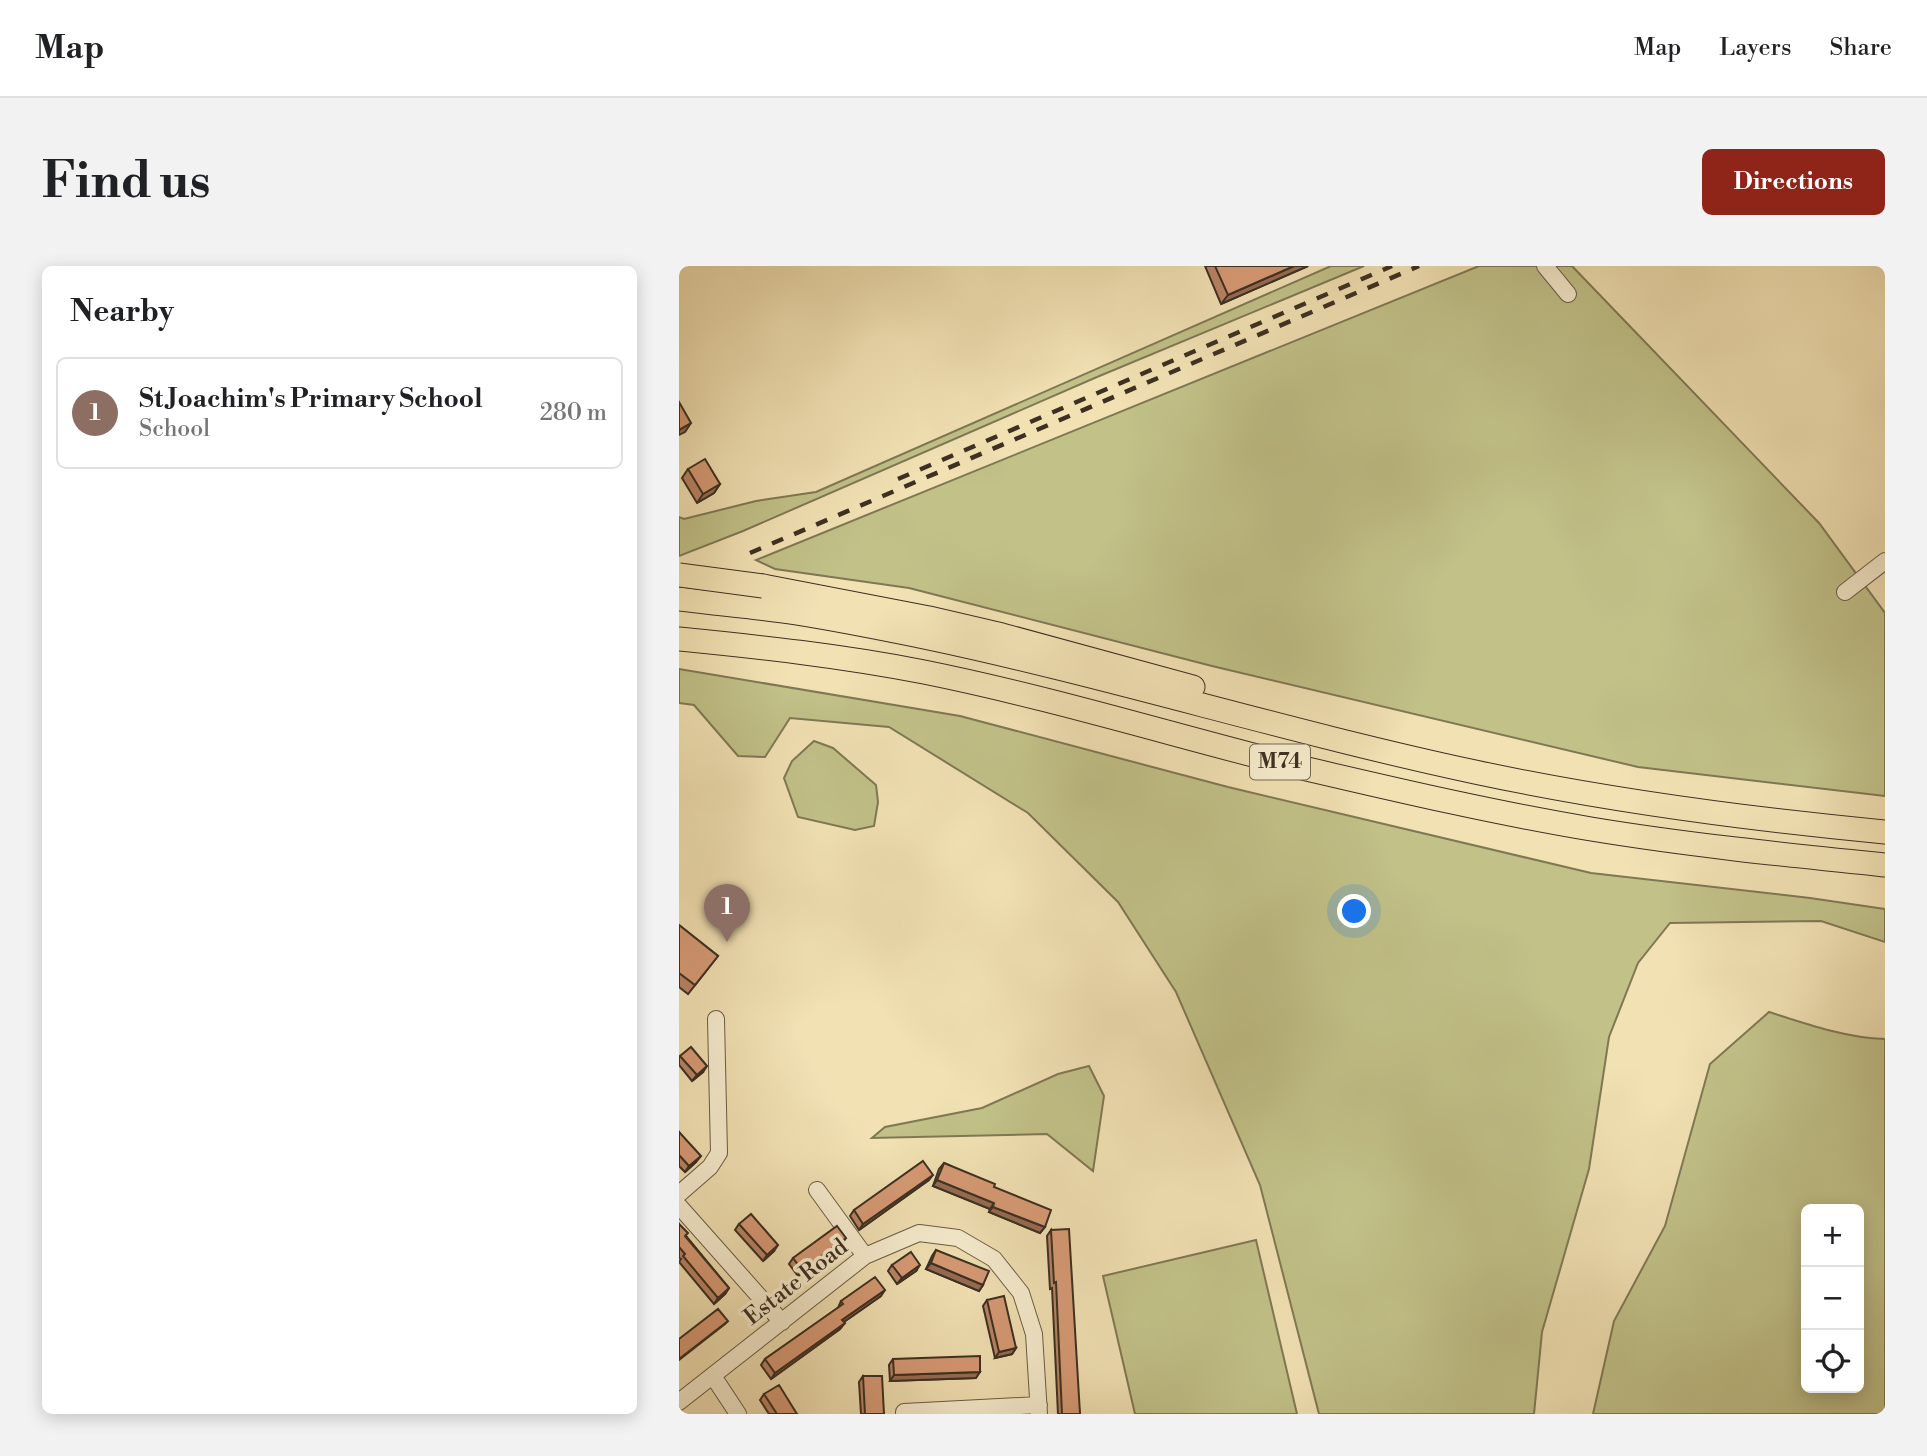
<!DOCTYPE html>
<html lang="en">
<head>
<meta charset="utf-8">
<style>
	body { margin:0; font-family:"Libre Bodoni",serif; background:#f2f2f2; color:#202124 }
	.controls { position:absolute; right:21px; bottom:21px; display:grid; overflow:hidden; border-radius:10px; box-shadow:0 4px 18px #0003 }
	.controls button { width:63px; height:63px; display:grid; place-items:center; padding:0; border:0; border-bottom:2px solid #e0e0e0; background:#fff; color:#202124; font:35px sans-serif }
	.you { position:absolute; left:676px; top:646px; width:24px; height:24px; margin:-18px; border:5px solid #fff; border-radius:50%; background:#1a73e8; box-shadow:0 0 0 10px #1a73e833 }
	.badge { display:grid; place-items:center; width:46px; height:46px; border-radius:50%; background:#8f2418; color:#fff; font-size:23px; font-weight:700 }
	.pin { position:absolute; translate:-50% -58px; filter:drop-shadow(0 2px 4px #0008) }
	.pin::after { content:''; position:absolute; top:37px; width:24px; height:21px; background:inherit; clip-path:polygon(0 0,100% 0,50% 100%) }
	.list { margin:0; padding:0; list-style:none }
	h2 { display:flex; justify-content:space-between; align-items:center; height:91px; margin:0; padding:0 28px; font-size:30px }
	h2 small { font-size:23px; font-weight:400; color:#757577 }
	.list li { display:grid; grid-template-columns:46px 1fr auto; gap:21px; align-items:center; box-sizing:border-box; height:112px; margin:0 14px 14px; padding:0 14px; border:2px solid #e0e0e0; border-radius:10px }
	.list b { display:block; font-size:26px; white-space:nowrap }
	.list p { margin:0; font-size:23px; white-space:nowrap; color:#757577 }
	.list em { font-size:23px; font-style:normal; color:#757577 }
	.icon { flex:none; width:38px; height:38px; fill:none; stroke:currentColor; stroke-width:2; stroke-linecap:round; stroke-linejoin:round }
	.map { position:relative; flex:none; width:1206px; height:1148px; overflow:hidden; border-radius:10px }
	header { display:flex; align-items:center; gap:42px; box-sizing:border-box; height:98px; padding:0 35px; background:#fff; border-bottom:2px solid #e0e0e0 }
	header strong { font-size:33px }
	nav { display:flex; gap:38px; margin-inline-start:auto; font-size:24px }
	.intro { display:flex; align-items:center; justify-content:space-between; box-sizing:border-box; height:168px; padding:0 42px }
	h1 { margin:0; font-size:49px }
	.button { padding:18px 32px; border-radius:10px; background:#8f2418; color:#fff; font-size:24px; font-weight:700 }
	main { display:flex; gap:42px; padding:0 42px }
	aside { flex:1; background:#fff; border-radius:10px; box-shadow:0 4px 18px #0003 }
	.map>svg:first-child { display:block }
	.green { fill:#c1c188; stroke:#7f7855; stroke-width:2; fill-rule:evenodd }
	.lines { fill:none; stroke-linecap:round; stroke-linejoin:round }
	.minor-casing { stroke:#6a5c46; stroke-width:18 }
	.highway-casing { stroke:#3d3022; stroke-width:25 }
	.minor { stroke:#f6ecce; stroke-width:16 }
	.highway { stroke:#f1e1b3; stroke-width:23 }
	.rail { stroke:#3d3022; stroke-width:4.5; stroke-dasharray:12 12; stroke-linecap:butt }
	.highway-bridge-casing { stroke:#3d3022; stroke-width:25; stroke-linecap:butt }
	.highway-bridge { stroke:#f1e1b3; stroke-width:23 }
	.wall { fill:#b88465; stroke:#3d3022; stroke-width:2 }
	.shaded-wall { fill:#966c52; stroke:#3d3022; stroke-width:2 }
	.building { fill:#d69a75; stroke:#3d3022; stroke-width:2 }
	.labels { text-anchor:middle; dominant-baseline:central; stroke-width:7; stroke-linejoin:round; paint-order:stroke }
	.shield { fill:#f6ecce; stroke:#746856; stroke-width:2 }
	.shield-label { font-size:21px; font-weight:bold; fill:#3d3022 }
	.street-label { font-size:23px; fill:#3d3022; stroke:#f6ecce }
</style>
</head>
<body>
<header>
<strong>Map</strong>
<nav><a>Map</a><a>Layers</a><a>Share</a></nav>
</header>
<div class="intro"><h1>Find us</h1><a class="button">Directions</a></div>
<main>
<aside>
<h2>Nearby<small></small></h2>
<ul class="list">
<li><span class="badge" style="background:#8d6e63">1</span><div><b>St Joachim's Primary School</b><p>School</p></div><em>280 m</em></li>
</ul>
</aside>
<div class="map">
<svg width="1206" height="1148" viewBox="0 0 1206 1148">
	<rect width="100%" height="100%" fill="#f1e1b3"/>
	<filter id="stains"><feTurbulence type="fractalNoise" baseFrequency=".00286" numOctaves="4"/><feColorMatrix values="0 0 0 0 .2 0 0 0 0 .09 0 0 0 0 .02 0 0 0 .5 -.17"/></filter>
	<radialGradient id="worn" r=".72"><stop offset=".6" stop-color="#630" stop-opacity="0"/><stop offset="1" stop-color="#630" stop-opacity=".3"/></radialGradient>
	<!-- green -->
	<path class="green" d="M 652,0 L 685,0 L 418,111 L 64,265 L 0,290 L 0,251 L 5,253 L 77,235 L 137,226 Z
		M 800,0 L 893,0 L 1140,257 L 1206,347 L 1206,530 L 959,501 L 533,400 L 230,322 L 96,303 L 77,294 Z
		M 0,403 L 281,450 L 549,521 L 912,607 L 1131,632 L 1206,643 L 1206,676 L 1142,655 L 991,657 L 959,697 L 930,771 L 910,903 L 863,1066 L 855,1148 L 640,1148 L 581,919 L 497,726 L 439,636 L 349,547 L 210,461 L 111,452 L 86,491 L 59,490 L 15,439 L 0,437 Z
		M 135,475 L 154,482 L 197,519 L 199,536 L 195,560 L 176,564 L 119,551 L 105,512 L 113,495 Z
		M 1090,746 C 1127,758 1168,772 1206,773 L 1206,1148 L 914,1148 L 935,1055 L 986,960 L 1031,798 ZM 1127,943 L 1180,943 L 1180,1122 L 1127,1122 Z
		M 410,800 L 425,830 L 414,905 L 368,868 L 193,872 L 206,861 L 303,842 L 379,808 Z
		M 577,974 L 618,1148 L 456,1148 L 424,1010 Z"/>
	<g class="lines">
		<!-- minor casing -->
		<g class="minor-casing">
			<path id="minor" d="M 866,0 L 889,28
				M 1166,326 L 1206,295
				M 138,924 L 186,990
				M 0,928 L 31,901 L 40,887 L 37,753
				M 0,940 L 103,1056
				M 34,1110 L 59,1148
				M 0,1136 L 186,990 L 240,967 L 279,972 L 315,993 L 342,1027 L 355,1068 L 360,1148
				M 225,1146 L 360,1139"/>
		</g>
		<!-- highway casing -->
		<g class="highway-casing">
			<path id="highway" d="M 84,320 L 250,352 L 323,369 L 514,421
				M 0,333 C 39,338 78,341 117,347 C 161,354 206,363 250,372 C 434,411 613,467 796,506 C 931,535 1069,553 1206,566
				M 0,373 C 81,381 164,390 245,406 C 374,432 500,471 628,503 C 722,525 817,547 912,563 C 1009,579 1108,589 1206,599"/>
		</g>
		<!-- minor -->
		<use href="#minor" class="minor"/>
		<!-- highway -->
		<use href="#highway" class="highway"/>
		<!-- rail -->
		<path class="rail" d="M 219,213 L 713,0
			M 71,287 L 740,0"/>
		<!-- highway-bridge casing -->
		<g class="highway-bridge-casing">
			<path id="highway-bridge" d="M 0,309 L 84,320"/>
		</g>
		<!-- highway-bridge -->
		<use href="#highway-bridge" class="highway-bridge"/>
	</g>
	<!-- wall -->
	<path class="wall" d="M 526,0 L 629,0 L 542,38 Z
		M 9,203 L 41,218 L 35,227 L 18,237 L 3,212 Z
		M 0,659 L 39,690 L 9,728 L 0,721 Z
		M 1,790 L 24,806 L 13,815 L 0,799 L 0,791 Z
		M 0,866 L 17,896 L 6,906 L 0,900 Z
		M 265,897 L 315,921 L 366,961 L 361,967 L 310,946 L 311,943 L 254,920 L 260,903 Z
		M 250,914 L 180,964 L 171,950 L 175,944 Z
		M 0,958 L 7,970 L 50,1022 L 46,1028 L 35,1038 L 0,996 L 2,993 L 0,992 Z
		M 60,958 L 95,985 L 84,995 L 56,964 Z
		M 372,964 L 401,1148 L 379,1148 L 373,1022 L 371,1023 L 368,970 Z
		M 163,978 L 119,1010 L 110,998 L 114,992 Z
		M 257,984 L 304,1019 L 300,1025 L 247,1003 L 253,990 Z
		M 213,999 L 237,1005 L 218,1018 L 209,1005 Z
		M 202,1030 L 165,1056 L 161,1063 L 92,1113 L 82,1099 L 86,1093 L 159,1042 L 162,1035 Z
		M 308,1034 L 337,1082 L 333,1088 L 316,1092 L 304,1040 Z
		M 214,1093 L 297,1112 L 211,1115 L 210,1099 Z
		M 184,1110 L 205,1148 L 182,1148 L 180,1116 Z
		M 85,1128 L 118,1148 L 90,1148 L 81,1134 Z"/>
	<!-- shaded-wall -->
	<path class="shaded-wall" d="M 615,0 L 629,0 L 542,38 L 549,29 Z
		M 12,157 L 6,166 L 0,169 L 0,164 Z
		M 41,218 L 35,227 L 18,237 L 24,228 Z
		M 28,800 L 24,806 L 13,815 L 18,809 Z
		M 22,890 L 17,896 L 6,906 L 10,900 Z
		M 254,909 L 250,914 L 180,964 L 184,958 Z
		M 258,914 L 315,937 L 311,943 L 254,920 Z
		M 314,941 L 366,961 L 361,967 L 310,946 Z
		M 167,972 L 163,978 L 119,1010 L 123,1004 Z
		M 99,979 L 95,985 L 84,995 L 88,989 Z
		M 252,997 L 304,1019 L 300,1025 L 247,1003 Z
		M 241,999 L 237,1005 L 218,1018 L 223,1012 Z
		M 50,1022 L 46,1028 L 35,1038 L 39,1032 Z
		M 206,1024 L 202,1030 L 159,1060 L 163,1054 Z
		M 49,1055 L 46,1058 L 0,1094 L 0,1093 Z
		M 166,1057 L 161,1063 L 92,1113 L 96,1107 Z
		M 337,1082 L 333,1088 L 316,1092 L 320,1086 Z
		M 301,1106 L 297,1112 L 211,1115 L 215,1109 Z"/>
	<!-- building -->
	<path class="building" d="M 536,0 L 615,0 L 549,29 Z
		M 0,136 L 12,157 L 0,164 Z
		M 26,193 L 41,218 L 24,228 L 9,203 Z
		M 0,659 L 39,690 L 16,719 L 0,707 Z
		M 12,781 L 28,800 L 18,809 L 1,790 Z
		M 0,866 L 22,890 L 10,900 L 0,889 Z
		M 244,895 L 254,909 L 184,958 L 175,944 Z
		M 265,897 L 316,918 L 315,921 L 372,944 L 366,961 L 314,941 L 315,937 L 258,914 Z
		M 72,948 L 99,979 L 88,989 L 60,958 Z
		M 0,958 L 9,967 L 6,970 L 50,1022 L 39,1032 L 4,990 L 6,988 L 0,981 Z
		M 158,960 L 167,972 L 123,1004 L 114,992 Z
		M 390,963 L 401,1148 L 383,1148 L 377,1016 L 375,1017 L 372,964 Z
		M 257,984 L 310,1005 L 304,1019 L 252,997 Z
		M 232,986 L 241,999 L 223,1012 L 213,999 Z
		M 196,1011 L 206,1024 L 163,1054 L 166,1057 L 96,1107 L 86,1093 L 164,1038 L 162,1035 Z
		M 325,1030 L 337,1082 L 320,1086 L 308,1034 Z
		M 39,1043 L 49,1055 L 0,1093 L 0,1073 Z
		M 301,1090 L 301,1106 L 215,1109 L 214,1093 Z
		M 184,1110 L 203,1110 L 205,1148 L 186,1148 Z
		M 100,1119 L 118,1148 L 98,1148 L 85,1128 Z"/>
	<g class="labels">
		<!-- shield labels -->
		<rect class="shield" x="571" y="478.5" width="60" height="35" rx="5"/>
		<g class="shield-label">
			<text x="601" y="496">M74</text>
		</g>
		<!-- street labels -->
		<g class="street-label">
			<text transform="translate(117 1016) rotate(-38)">Estate Road</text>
		</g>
	</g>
	<rect width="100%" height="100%" filter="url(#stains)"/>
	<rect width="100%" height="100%" fill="url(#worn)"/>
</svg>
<div class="controls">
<button>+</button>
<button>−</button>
<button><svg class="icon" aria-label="locate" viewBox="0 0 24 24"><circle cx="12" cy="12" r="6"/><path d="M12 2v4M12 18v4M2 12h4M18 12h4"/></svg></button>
</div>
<div class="you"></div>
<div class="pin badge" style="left:48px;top:676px;background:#8d6e63">1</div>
</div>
</main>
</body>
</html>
